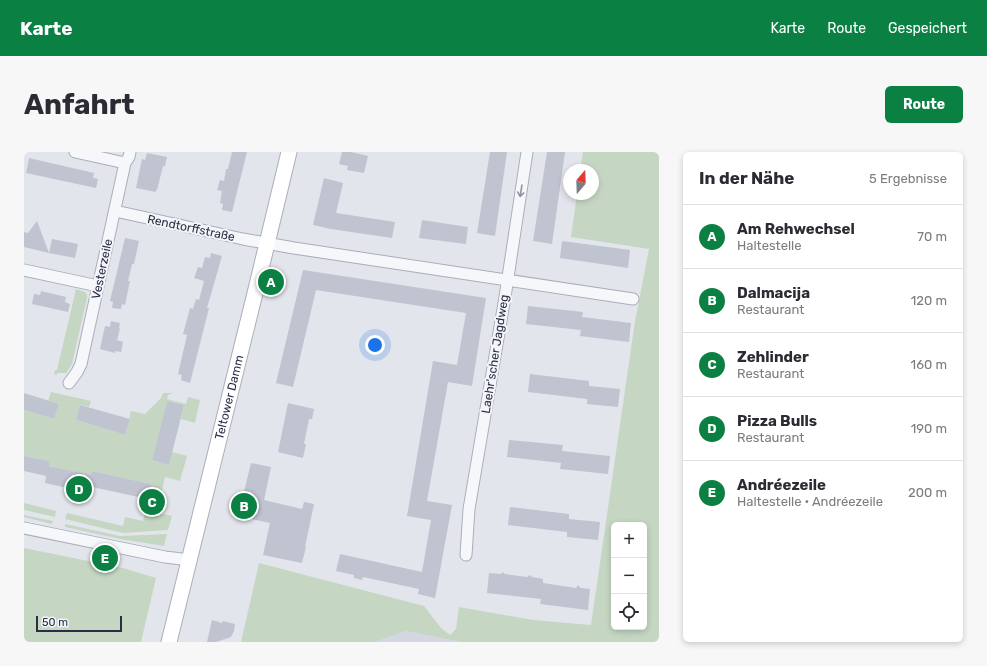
<!DOCTYPE html>
<html lang="de">
<head>
<meta charset="utf-8">
<style>
	body { margin:0; font-family:Rubik,sans-serif; background:#f7f7f7; color:#2b2b33 }
	.controls { position:absolute; right:12px; bottom:12px; display:grid; overflow:hidden; border-radius:6px; box-shadow:0 2px 6px #0003 }
	.controls button { width:36px; height:36px; display:grid; place-items:center; padding:0; border:0; border-bottom:1px solid #e1e1e2; background:#fff; color:#2b2b33; font:20px sans-serif }
	.compass { position:absolute; left:539px; top:12px; width:36px; height:36px; border-radius:50%; background:#fff; box-shadow:0 2px 6px #0003; rotate:19deg }
	.scale { position:absolute; left:12px; bottom:10px; width:86px; box-sizing:border-box; padding-left:4px; border:2px solid #292e47; border-top:0; font-size:11px; line-height:14px; white-space:nowrap; color:#292e47; -webkit-text-stroke:3px #f3f5f9; paint-order:stroke }
	.you { position:absolute; left:351px; top:193px; width:14px; height:14px; margin:-10px; border:3px solid #fff; border-radius:50%; background:#1a73e8; box-shadow:0 0 0 6px #1a73e833 }
	.badge { display:grid; place-items:center; width:26px; height:26px; border-radius:50%; background:#0b8043; color:#fff; font-size:13px; font-weight:700 }
	.pin { position:absolute; translate:-50% -50%; border:2px solid #fff; box-shadow:0 1px 4px #0006 }
	.list { margin:0; padding:0; list-style:none }
	h2 { display:flex; justify-content:space-between; align-items:center; height:52px; margin:0; padding:0 16px; font-size:17px }
	h2 small { font-size:13px; font-weight:400; color:#7c7c81 }
	.list li { display:grid; grid-template-columns:26px 1fr auto; gap:12px; align-items:center; box-sizing:border-box; height:64px; padding:0 16px; border-top:1px solid #e1e1e2 }
	.list b { display:block; font-size:15px; white-space:nowrap }
	.list p { margin:0; font-size:13px; white-space:nowrap; color:#7c7c81 }
	.list em { font-size:13px; font-style:normal; color:#7c7c81 }
	.icon { flex:none; width:22px; height:22px; fill:none; stroke:currentColor; stroke-width:2; stroke-linecap:round; stroke-linejoin:round }
	.map { position:relative; flex:none; width:635px; height:490px; overflow:hidden; border-radius:6px }
	header { display:flex; align-items:center; gap:24px; box-sizing:border-box; height:56px; padding:0 20px; background:#0b8043; color:#fff }
	header strong { font-size:19px }
	nav { display:flex; gap:22px; margin-inline-start:auto; font-size:14px }
	.intro { display:flex; align-items:center; justify-content:space-between; box-sizing:border-box; height:96px; padding:0 24px }
	h1 { margin:0; font-size:28px }
	.button { padding:10px 18px; border-radius:6px; background:#0b8043; color:#fff; font-size:14px; font-weight:700 }
	main { display:flex; gap:24px; padding:0 24px }
	aside { flex:1; background:#fff; border-radius:6px; box-shadow:0 2px 6px #0003 }
	.map>svg:first-child { display:block }
	.built { fill:#d4d7e2 }
	.green { fill:#c5d7c3; fill-rule:evenodd }
	.building { fill:#c0c3d0 }
	.lines { fill:none; stroke-linecap:round; stroke-linejoin:round }
	.minor-casing { stroke:#abaeba; stroke-width:13 }
	.secondary-casing { stroke:#abaeba; stroke-width:17 }
	.minor { stroke:#f6f7fa; stroke-width:11 }
	.secondary { stroke:#fff; stroke-width:15 }
	.oneway { stroke:#9092a0 }
	.labels { text-anchor:middle; dominant-baseline:central; stroke-width:4; stroke-linejoin:round; paint-order:stroke }
	.street-label { font-size:12px; fill:#292e47; stroke:#f3f5f9 }
</style>
</head>
<body>
<header>
<strong>Karte</strong>
<nav><a>Karte</a><a>Route</a><a>Gespeichert</a></nav>
</header>
<div class="intro"><h1>Anfahrt</h1><a class="button">Route</a></div>
<main>
<div class="map">
<svg width="635" height="490" viewBox="0 0 635 490">
	<rect width="100%" height="100%" fill="#e3e5ec"/>
	<!-- built -->
	<path class="built" d="M 382,479 L 437,490 L 351,490 Z"/>
	<!-- green -->
	<path class="green" d="M 559,0 L 635,0 L 635,490 L 437,490 L 382,479 L 351,490 L 217,490 L 235,411 L 400,454 L 417,476 L 426,483 L 432,477 L 435,455 L 509,468 L 567,473 L 611,169 L 625,97 L 547,85 L 553,42 L 569,42 L 569,18 L 556,18 ZM 590,373 L 620,373 L 620,475 L 590,475 Z
		M 52,137 L 61,140 L 63,143 L 63,146 L 48,212 L 42,221 L 34,221 L 32,223 L 30,222 L 31,218 L 33,218 Z
		M 27,240 L 67,249 L 65,255 L 56,253 L 52,268 L 101,283 L 106,267 L 105,267 L 107,259 L 121,262 L 137,246 L 139,241 L 149,241 L 144,243 L 143,247 L 162,252 L 164,245 L 176,248 L 171,271 L 157,267 L 160,253 L 143,249 L 128,308 L 145,313 L 148,300 L 163,304 L 156,329 L 141,325 L 138,338 L 126,336 L 127,332 L 68,319 L 67,323 L 25,314 L 26,309 L 0,304 L 0,258 L 30,267 L 35,252 L 24,249 Z
		M 0,351 L 32,359 L 31,365 L 0,358 Z
		M 121,360 L 136,364 L 136,361 L 148,364 L 144,378 L 99,381 L 41,367 L 43,361 L 99,374 L 101,365 L 119,369 Z
		M 0,363 L 29,369 L 28,372 L 0,365 Z
		M 41,372 L 96,384 L 143,382 L 140,394 L 96,387 L 41,375 Z
		M 0,396 L 99,416 L 132,426 L 117,490 L 0,490 Z"/>
	<!-- building -->
	<path class="building" d="M 208,0 L 223,0 L 208,60 L 198,58 L 199,52 L 196,51 L 198,39 L 193,38 L 196,28 L 200,29 L 202,17 L 204,17 Z
		M 318,0 L 327,0 L 344,4 L 340,21 L 323,18 L 324,14 L 315,12 Z
		M 466,0 L 483,0 L 471,84 L 453,81 Z
		M 523,0 L 541,0 L 528,92 L 509,89 Z
		M 123,1 L 143,5 L 141,14 L 139,14 L 133,38 L 132,38 L 132,40 L 112,36 L 118,7 L 121,8 Z
		M 5,6 L 70,21 L 69,26 L 74,27 L 72,36 L 2,21 Z
		M 300,26 L 319,31 L 312,61 L 371,70 L 368,86 L 307,77 L 289,73 Z
		M 398,68 L 444,75 L 442,92 L 395,86 Z
		M 13,69 L 25,101 L 0,95 L 0,80 L 4,81 Z
		M 101,86 L 115,89 L 110,112 L 108,112 L 104,129 L 106,129 L 101,153 L 98,152 L 97,157 L 88,156 L 89,150 L 86,149 Z
		M 28,87 L 54,92 L 51,106 L 25,101 Z
		M 538,89 L 606,98 L 604,116 L 536,106 Z
		M 187,101 L 198,104 L 183,156 L 185,156 L 166,231 L 157,228 L 158,223 L 154,222 L 163,183 L 159,182 L 166,156 L 169,157 L 172,147 L 175,148 L 180,129 L 170,126 L 174,115 L 178,116 L 181,105 L 186,106 Z
		M 279,118 L 462,146 L 448,234 L 424,230 L 403,349 L 428,353 L 411,446 L 394,442 L 395,437 L 339,425 L 338,428 L 330,426 L 330,423 L 312,419 L 316,402 L 398,420 L 407,368 L 383,364 L 409,209 L 433,213 L 442,161 L 292,138 L 269,235 L 252,231 Z
		M 17,139 L 42,145 L 41,150 L 46,152 L 44,160 L 8,152 L 10,142 L 16,143 Z
		M 504,154 L 559,160 L 558,165 L 607,171 L 605,190 L 556,184 L 557,178 L 502,172 Z
		M 87,169 L 96,171 L 95,176 L 96,177 L 93,188 L 99,190 L 97,200 L 91,199 L 91,201 L 76,197 L 81,174 L 86,175 Z
		M 506,222 L 565,229 L 565,234 L 596,237 L 594,255 L 563,252 L 563,247 L 504,240 Z
		M 0,241 L 35,252 L 30,267 L 0,258 Z
		M 143,249 L 160,253 L 145,313 L 128,308 Z
		M 264,251 L 290,257 L 288,267 L 285,267 L 280,292 L 282,292 L 279,306 L 254,300 Z
		M 56,253 L 106,267 L 101,283 L 52,268 Z
		M 485,288 L 539,293 L 538,299 L 586,304 L 584,322 L 536,317 L 537,311 L 483,305 Z
		M 0,304 L 26,309 L 25,314 L 67,323 L 68,319 L 127,332 L 126,336 L 138,338 L 133,358 L 117,355 L 119,346 L 64,334 L 63,340 L 21,331 L 22,324 L 0,319 Z
		M 227,311 L 247,315 L 240,348 L 278,357 L 280,350 L 290,352 L 281,395 L 282,395 L 278,411 L 239,403 L 246,371 L 214,364 Z
		M 486,355 L 545,362 L 545,367 L 576,370 L 574,388 L 543,385 L 543,380 L 484,373 Z
		M 479,420 L 481,422 L 503,425 L 506,423 L 508,425 L 519,427 L 519,431 L 552,436 L 554,433 L 557,436 L 566,437 L 564,458 L 516,452 L 517,447 L 463,441 L 465,421 L 477,422 Z
		M 188,468 L 198,471 L 199,469 L 211,472 L 210,479 L 207,485 L 192,490 L 183,490 Z"/>
	<g class="lines">
		<!-- minor casing -->
		<g class="minor-casing">
			<path id="minor" d="M 51,0 L 101,11
				M 91,59 L 219,87 L 270,96 L 609,147
				M 0,118 L 74,134
				M 45,231 L 53,220 L 57,212 L 101,11 L 105,5 L 106,0
				M 0,376 L 141,405 L 166,408
				M 442,403 L 445,357 L 481,145 L 503,0"/>
		</g>
		<!-- secondary casing -->
		<g class="secondary-casing">
			<g id="secondary">
				<path id="s1" d="M 145,490 L 234,129 L 265,0"/>
			</g>
		</g>
		<!-- minor -->
		<use href="#minor" class="minor"/>
		<!-- secondary -->
		<use href="#secondary" class="secondary"/>
	</g>
	<!-- one-way arrows -->
	<defs><path id="oneway-shaft" d="M-6 0H5M1.5-3L5.5 0L1.5 3" fill="none" stroke-width="1.6" stroke-linecap="round" stroke-linejoin="round"/></defs>
	<use class="oneway" href="#oneway-shaft" transform="translate(497 39) rotate(99)"/>
	<g class="labels">
		<!-- street labels -->
		<g class="street-label">
			<text transform="translate(167 76) rotate(12)">Rendtorffstraße</text>
			<text transform="translate(78 117) rotate(-78)">Vesterzeile</text>
			<text transform="translate(471 202) rotate(-81)">Laehr'scher Jagdweg</text>
			<text stroke="none"><textPath href="#s1" startOffset="252">Teltower Damm</textPath></text>
		</g>
	</g>
</svg>
<div class="controls">
<button>+</button>
<button>−</button>
<button><svg class="icon" aria-label="locate" viewBox="0 0 24 24"><circle cx="12" cy="12" r="6"/><path d="M12 2v4M12 18v4M2 12h4M18 12h4"/></svg></button>
</div>
<svg class="compass" viewBox="-18 -18 36 36"><path d="M0-13l5 13h-10z" fill="#e53935"/><path d="M0 13l5-13h-10z" fill="#7c7c81"/></svg>
<div class="scale">50 m</div>
<div class="you"></div>
<div class="pin badge" style="left:247px;top:130px">A</div>
<div class="pin badge" style="left:220px;top:354px">B</div>
<div class="pin badge" style="left:128px;top:350px">C</div>
<div class="pin badge" style="left:55px;top:337px">D</div>
<div class="pin badge" style="left:81px;top:406px">E</div>
</div>
<aside>
<h2>In der Nähe<small>5 Ergebnisse</small></h2>
<ul class="list">
<li><span class="badge">A</span><div><b>Am Rehwechsel</b><p>Haltestelle</p></div><em>70 m</em></li>
<li><span class="badge">B</span><div><b>Dalmacija</b><p>Restaurant</p></div><em>120 m</em></li>
<li><span class="badge">C</span><div><b>Zehlinder</b><p>Restaurant</p></div><em>160 m</em></li>
<li><span class="badge">D</span><div><b>Pizza Bulls</b><p>Restaurant</p></div><em>190 m</em></li>
<li><span class="badge">E</span><div><b>Andréezeile</b><p>Haltestelle · Andréezeile</p></div><em>200 m</em></li>
</ul>
</aside>
</main>
</body>
</html>
